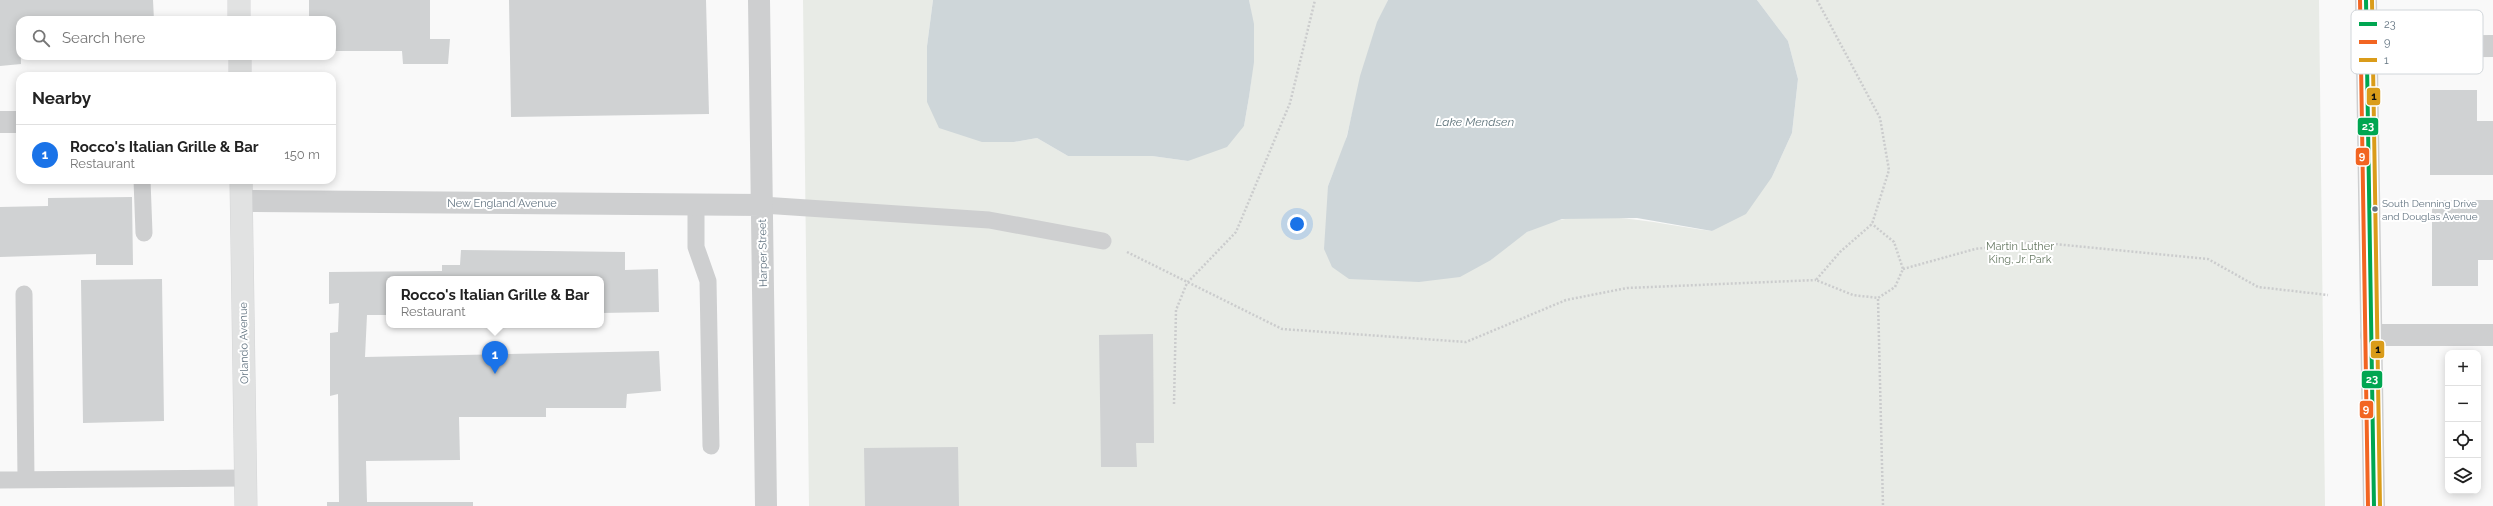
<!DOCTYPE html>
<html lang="en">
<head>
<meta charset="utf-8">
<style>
	body { margin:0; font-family:Raleway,sans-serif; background:#f6f6f6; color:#222 }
	.controls { position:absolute; right:12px; bottom:12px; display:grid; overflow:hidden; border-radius:8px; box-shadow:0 2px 10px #0003 }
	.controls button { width:36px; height:36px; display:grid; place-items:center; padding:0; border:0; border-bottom:1px solid #e0e0e0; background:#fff; color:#222; font:20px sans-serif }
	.you { position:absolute; left:1297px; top:224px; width:14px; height:14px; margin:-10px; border:3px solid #fff; border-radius:50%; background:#1a73e8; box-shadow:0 0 0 6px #1a73e833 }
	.badge { display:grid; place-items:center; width:26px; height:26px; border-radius:50%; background:#1a73e8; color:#fff; font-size:13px; font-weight:700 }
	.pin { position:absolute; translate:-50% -33px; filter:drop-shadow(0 1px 2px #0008) }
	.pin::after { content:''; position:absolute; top:21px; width:14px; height:12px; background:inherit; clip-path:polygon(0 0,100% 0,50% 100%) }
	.popup { position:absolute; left:386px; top:276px; width:218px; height:52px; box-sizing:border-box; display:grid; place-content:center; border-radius:8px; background:#fff; filter:drop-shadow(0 1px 3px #0005); font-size:13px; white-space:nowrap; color:#767676 }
	.popup b { font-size:15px; color:#222 }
	.popup::after { content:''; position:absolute; left:50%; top:100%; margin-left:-8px; border:8px solid transparent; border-top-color:#fff }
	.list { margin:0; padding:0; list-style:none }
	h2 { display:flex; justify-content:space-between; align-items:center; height:52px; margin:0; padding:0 16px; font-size:17px }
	h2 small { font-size:13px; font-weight:400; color:#767676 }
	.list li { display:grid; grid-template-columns:26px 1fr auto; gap:12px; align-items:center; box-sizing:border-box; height:60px; padding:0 16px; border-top:1px solid #e0e0e0 }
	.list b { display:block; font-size:15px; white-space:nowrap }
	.list p { margin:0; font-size:13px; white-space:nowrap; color:#767676 }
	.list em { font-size:13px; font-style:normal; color:#767676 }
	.icon { flex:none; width:22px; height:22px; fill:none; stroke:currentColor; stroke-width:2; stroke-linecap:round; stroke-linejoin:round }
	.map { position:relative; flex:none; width:2493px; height:506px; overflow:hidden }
	.search { position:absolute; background:#fff; box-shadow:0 2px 10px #0003; left:16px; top:16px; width:320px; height:44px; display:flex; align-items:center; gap:10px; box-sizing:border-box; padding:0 14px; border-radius:12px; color:#767676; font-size:15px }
	.panel { position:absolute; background:#fff; box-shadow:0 2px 10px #0003; left:16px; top:72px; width:320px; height:112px; border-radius:12px }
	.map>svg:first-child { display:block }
	.green { fill:#e8ebe6 }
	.water { fill:#ced6d9 }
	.building { fill:#d0d2d3 }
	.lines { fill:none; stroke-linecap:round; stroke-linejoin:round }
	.primary-casing { stroke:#d5d6d7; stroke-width:23 }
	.path { stroke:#cbcccd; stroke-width:2.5; stroke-dasharray:2 2; stroke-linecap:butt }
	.service { stroke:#cecfd0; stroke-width:17 }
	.minor { stroke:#cecfd0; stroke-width:22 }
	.tertiary { stroke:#cecfd0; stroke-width:22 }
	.primary { stroke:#e1e2e2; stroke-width:22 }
	.bus-1-casing { stroke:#fff; stroke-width:7 }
	.bus-2-casing { stroke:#fff; stroke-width:7 }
	.bus-3-casing { stroke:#fff; stroke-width:7 }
	.bus-1 { stroke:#00a651; stroke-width:4 }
	.bus-2 { stroke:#f26522; stroke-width:4 }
	.bus-3 { stroke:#da9c1a; stroke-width:4 }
	.bus-dot { fill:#657683; stroke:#fff; stroke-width:1.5 }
	.labels { text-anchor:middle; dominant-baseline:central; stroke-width:4; stroke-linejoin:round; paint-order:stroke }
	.bus-label { font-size:10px; fill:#657683; stroke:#fff; text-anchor:start }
	.street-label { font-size:11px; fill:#657683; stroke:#fff }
	.park-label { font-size:11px; fill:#687a64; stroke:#fff }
	.water-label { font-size:12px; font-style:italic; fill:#60757c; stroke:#fff }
	.key { fill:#fff; stroke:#d1d6da; stroke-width:1 }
	.key-label { font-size:11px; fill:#657683 }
	.line-badge { stroke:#fff; stroke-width:1.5 }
	.badge-label { font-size:11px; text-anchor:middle; font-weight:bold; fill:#fff }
	.pale-badge-label { font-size:11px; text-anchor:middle; font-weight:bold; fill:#111 }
</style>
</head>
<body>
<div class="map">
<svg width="2493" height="506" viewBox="0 0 2493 506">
	<rect width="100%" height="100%" fill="#f9f9f9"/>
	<!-- green -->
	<path class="green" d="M 803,0 L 933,0 L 927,46 L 927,102 L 1014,142 L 1037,138 L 1068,156 L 1152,156 L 1188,161 L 1244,126 C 1252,83 1258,43 1249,0 L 1388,0 C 1367,43 1359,88 1347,135 C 1343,152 1334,169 1328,186 L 1491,260 C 1502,251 1514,239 1527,232 C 1580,202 1655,224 1712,231 L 1772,177 L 1792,133 L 1798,79 L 1788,41 L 1757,0 L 2319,0 L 2325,506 L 809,506 Z"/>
	<!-- water -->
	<path class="water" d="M 933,0 L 1249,0 L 1254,24 L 1254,62 L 1249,97 L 1244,126 L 1227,147 L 1188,161 L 1152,156 L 1068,156 L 1037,138 L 1014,142 L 982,142 L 939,128 L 927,102 L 927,46 Z
		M 1388,0 L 1757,0 L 1788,41 L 1798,79 L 1792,133 L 1772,177 L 1746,214 L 1712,231 L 1637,218 L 1562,219 L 1527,232 L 1491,260 L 1460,277 L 1419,282 L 1349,279 L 1332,267 L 1324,249 L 1328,186 L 1347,136 L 1360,76 L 1377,22 Z"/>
	<!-- building -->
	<path class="building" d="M 0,0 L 153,0 L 154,20 L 20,20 L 21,64 L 0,66 Z
		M 309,0 L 430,0 L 430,39 L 450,39 L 448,64 L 403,64 L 402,51 L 332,51 L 332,20 L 309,20 Z
		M 509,0 L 706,0 L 709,114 L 511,117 Z
		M 138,56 L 150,56 L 139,60 Z
		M 2430,90 L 2477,90 L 2477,121 L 2493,121 L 2493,175 L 2430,175 Z
		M 132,197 L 133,265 L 96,265 L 96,254 L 0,257 L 0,207 L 48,206 L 48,198 Z
		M 2432,200 L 2493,200 L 2493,260 L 2478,260 L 2478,286 L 2432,286 Z
		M 461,250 L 625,252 L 625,270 L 658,269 L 659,312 L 601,313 L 601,279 L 389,279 L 389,315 L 367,315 L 365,357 L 659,351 L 661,391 L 627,394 L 626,408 L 546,408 L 546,417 L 459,417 L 460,460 L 366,461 L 367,502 L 473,502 L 473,506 L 327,506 L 327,502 L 339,502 L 338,394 L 330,396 L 330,333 L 338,332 L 339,303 L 329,304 L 329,272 L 442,271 L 442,265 L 460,265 Z
		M 162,279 L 164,421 L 83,423 L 81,280 Z
		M 1153,334 L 1154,443 L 1136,443 L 1137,467 L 1101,467 L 1099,335 Z
		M 958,447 L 959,506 L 865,506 L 864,448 Z"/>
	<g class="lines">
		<!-- primary casing -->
		<g class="primary-casing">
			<path id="primary" d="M 239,0 L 239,20
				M 240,56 L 240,76
				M 241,180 L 246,506"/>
		</g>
		<!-- path -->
		<path class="path" d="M 1817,0 L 1880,118 L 1889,170 L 1872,224 L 1840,252 L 1816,280 L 1853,295 L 1878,298 L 1895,287 L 1903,269 L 1894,242 L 1872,224
			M 1127,252 L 1282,329 L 1466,342 L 1566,300 L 1627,288 L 1816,280
			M 1903,269 L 1975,249 L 2034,242 L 2208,259 L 2258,287 L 2328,295
			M 1878,299 L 1883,506
			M 1174,404 L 1176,310 L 1187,283 L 1236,232 L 1290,103 L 1315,0"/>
		<!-- service -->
		<path class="service" d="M 142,180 L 144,233
			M 696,204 L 696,247 L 708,281 L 711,446
			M 762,205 L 989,220 L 1103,241
			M 24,294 L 26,479
			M 0,480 L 246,478"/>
		<!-- minor -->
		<path class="minor" d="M 759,0 L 766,506
			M 0,122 L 20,122
			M 242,201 L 762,205
			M 2371,335 L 2493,335"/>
		<!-- tertiary -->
		<path class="tertiary" d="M 2366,0 L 2374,506
			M 2367,47 L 2493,46"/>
		<!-- primary -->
		<use href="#primary" class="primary"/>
		<!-- bus-1 casing -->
		<g class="bus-1-casing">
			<path id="bus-1" d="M 2366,0 L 2374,506"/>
		</g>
		<!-- bus-2 casing -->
		<g class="bus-2-casing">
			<path id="bus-2" d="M 2360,0 L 2368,506"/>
		</g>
		<!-- bus-3 casing -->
		<g class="bus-3-casing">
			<path id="bus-3" d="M 2372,0 L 2380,506"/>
		</g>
		<!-- bus-1 -->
		<use href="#bus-1" class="bus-1"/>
		<!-- bus-2 -->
		<use href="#bus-2" class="bus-2"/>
		<!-- bus-3 -->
		<use href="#bus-3" class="bus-3"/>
	</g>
	<!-- markers -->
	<circle class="bus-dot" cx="2375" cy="209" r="3.5"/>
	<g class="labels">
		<!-- bus labels -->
		<g class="bus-label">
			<text x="2382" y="203">South Denning Drive<tspan x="2382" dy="13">and Douglas Avenue</tspan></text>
		</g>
		<!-- street labels -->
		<g class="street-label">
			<text x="502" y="203">New England Avenue</text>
			<text transform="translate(763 253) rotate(-91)">Harper Street</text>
			<text transform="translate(244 343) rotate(-91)">Orlando Avenue</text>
		</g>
		<!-- park labels -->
		<g class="park-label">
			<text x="2020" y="246">Martin Luther<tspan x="2020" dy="13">King, Jr. Park</tspan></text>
		</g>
		<!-- water labels -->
		<g class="water-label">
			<text x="1475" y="122">Lake Mendsen</text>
		</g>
	</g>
	<!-- legend -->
	<rect x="2351" y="10" width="132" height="64" rx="6" class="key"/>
	<rect x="2359" y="22" width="18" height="4" fill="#00a651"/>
	<rect x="2359" y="40" width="18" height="4" fill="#f26522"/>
	<rect x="2359" y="58" width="18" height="4" fill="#da9c1a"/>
	<g class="key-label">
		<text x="2384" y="28">23</text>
		<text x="2384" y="46">9</text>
		<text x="2384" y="64">1</text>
	</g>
	<g class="line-badge">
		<rect x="2366" y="87" width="15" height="19" rx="4" fill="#da9c1a"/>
		<rect x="2357" y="117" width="22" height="19" rx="4" fill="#00a651"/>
		<rect x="2355" y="147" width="15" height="19" rx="4" fill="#f26522"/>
		<rect x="2370" y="340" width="15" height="19" rx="4" fill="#da9c1a"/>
		<rect x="2361" y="370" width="22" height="19" rx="4" fill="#00a651"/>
		<rect x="2359" y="400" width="15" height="19" rx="4" fill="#f26522"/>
	</g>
	<g class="badge-label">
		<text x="2368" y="130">23</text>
		<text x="2362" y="160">9</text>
		<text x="2372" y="383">23</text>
		<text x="2366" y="413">9</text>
	</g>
	<g class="pale-badge-label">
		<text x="2374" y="100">1</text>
		<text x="2378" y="353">1</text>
	</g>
</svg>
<div class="controls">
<button>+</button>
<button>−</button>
<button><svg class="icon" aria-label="locate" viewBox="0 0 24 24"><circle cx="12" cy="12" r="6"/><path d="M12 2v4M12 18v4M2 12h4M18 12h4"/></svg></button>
<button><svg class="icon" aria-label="layers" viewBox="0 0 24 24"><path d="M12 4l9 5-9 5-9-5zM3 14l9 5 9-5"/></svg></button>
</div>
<div class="you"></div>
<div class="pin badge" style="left:495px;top:374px">1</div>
<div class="popup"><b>Rocco's Italian Grille &amp; Bar</b>Restaurant</div>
<div class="search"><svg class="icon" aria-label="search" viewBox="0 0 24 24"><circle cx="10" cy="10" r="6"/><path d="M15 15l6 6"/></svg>Search here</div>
<section class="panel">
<h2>Nearby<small></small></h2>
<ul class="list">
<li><span class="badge">1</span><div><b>Rocco's Italian Grille &amp; Bar</b><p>Restaurant</p></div><em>150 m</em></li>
</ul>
</section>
</div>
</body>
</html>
